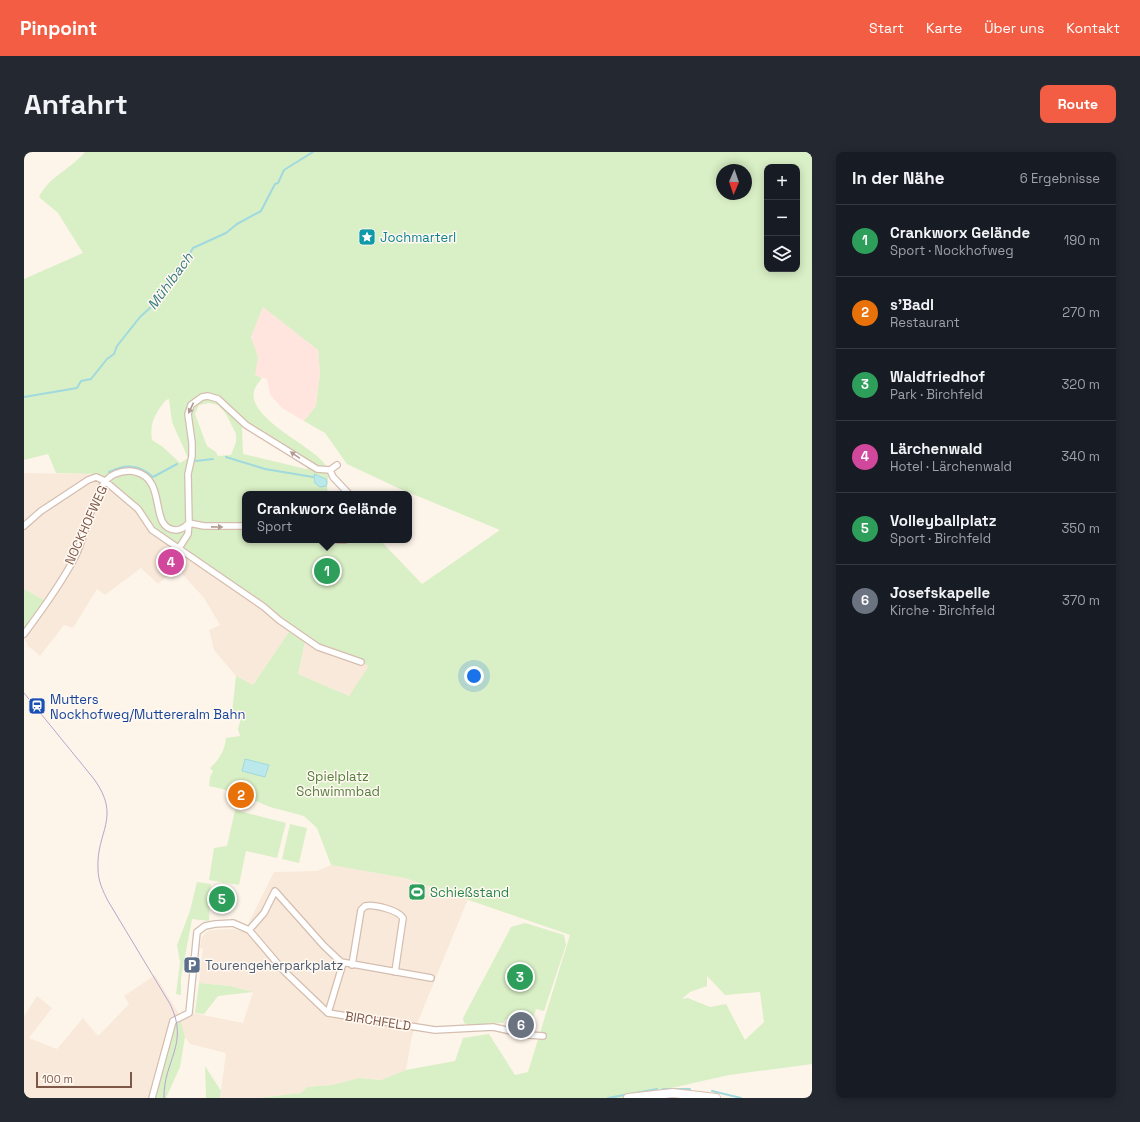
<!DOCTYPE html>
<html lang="de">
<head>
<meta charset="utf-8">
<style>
	body { margin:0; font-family:"Space Grotesk",sans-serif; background:#242831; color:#f1f3f6 }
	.controls { position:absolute; right:12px; top:12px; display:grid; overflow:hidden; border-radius:8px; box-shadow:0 2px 10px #0003 }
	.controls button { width:36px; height:36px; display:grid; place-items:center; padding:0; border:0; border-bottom:1px solid #363941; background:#171b24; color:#f1f3f6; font:20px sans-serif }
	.compass { position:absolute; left:692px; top:12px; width:36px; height:36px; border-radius:50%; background:#171b24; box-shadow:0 2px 10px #0003; rotate:182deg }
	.scale { position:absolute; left:12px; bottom:10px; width:96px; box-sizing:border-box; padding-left:4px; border:2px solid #7d5849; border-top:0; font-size:11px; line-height:14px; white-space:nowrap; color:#7d5849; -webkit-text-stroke:3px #fff9f2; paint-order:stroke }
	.you { position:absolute; left:450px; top:524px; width:14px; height:14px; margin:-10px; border:3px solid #fff; border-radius:50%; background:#1a73e8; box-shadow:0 0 0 6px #1a73e833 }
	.badge { display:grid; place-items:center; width:26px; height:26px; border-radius:50%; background:#f35d44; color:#fff; font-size:13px; font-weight:700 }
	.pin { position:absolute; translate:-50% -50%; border:2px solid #fff; box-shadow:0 1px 4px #0006 }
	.popup { position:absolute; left:218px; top:339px; width:170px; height:52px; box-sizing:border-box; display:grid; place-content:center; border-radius:8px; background:#171b24; filter:drop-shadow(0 1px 3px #0005); font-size:13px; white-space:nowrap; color:#9ea1a6 }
	.popup b { font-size:15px; color:#f1f3f6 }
	.popup::after { content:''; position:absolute; left:50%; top:100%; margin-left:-8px; border:8px solid transparent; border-top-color:#171b24 }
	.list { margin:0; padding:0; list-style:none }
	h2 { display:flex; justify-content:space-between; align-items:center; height:52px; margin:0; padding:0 16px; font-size:17px }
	h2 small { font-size:13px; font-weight:400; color:#9ea1a6 }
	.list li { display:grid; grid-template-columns:26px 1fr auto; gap:12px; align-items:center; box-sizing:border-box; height:72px; padding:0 16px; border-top:1px solid #363941 }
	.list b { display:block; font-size:15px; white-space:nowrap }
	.list p { margin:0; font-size:13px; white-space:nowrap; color:#9ea1a6 }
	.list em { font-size:13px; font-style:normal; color:#9ea1a6 }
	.icon { flex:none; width:22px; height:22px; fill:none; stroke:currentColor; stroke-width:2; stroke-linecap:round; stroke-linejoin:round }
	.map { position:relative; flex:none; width:788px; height:946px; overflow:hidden; border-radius:8px }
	header { display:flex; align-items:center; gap:24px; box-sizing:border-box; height:56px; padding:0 20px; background:#f35d44; color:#fff }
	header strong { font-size:19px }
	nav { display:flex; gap:22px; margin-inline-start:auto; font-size:14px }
	.intro { display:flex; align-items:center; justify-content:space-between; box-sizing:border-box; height:96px; padding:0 24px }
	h1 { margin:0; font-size:28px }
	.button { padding:10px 18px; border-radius:8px; background:#f35d44; color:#fff; font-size:14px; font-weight:700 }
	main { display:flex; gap:24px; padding:0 24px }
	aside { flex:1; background:#171b24; border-radius:8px; box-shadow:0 2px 10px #0003 }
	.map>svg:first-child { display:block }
	.residential { fill:#f9e9da }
	.commercial { fill:#ffe5dd }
	.green { fill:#d9efc5; fill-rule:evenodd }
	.water { fill:#bbe8eb; stroke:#a0d9de }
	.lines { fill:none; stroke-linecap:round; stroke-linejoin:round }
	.stream { stroke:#a0d9de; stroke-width:2 }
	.street-casing { stroke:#d5beb0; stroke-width:8 }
	.secondary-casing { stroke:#dbbfaf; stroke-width:10 }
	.street { stroke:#fff; stroke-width:5.5 }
	.secondary { stroke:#fff; stroke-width:8 }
	.tram { stroke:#b7a5cb; stroke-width:1 }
	.oneway { fill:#b19b92 }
	.labels { text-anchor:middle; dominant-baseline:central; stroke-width:3; stroke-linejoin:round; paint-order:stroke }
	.culture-label { font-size:13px; fill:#0d838f; stroke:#fff9f2; text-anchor:start }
	.street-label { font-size:13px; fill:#7d5849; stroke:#fff9f2 }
	.transit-label { font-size:13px; fill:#164399; stroke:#fff9f2; text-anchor:start }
	.park-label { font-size:13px; fill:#557e3c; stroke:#fff9f2 }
	.leisure-label { font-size:13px; fill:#27864d; stroke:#fff9f2; text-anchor:start }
	.service-label { font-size:13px; fill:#4e5e75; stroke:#fff9f2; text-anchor:start }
	.water-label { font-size:14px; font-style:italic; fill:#3a7c83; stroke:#fff9f2 }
</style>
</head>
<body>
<header>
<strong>Pinpoint</strong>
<nav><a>Start</a><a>Karte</a><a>Über uns</a><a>Kontakt</a></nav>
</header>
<div class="intro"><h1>Anfahrt</h1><a class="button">Route</a></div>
<main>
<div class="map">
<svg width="788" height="946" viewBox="0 0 788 946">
	<rect width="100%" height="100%" fill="#fef5ea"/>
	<!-- residential -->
	<path class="residential" d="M 0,321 L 77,322 L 117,356 L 132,376 L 161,399 L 294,493 L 346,514 L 325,544 L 274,522 L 281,491 L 265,480 L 229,533 L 212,524 L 190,498 L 185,478 L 196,473 L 180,446 L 153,416 L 134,432 L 117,416 L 81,443 L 73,437 L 49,476 L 40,473 L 16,504 L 4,494 L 0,486 L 0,477 L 20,448 L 0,437 Z
		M 307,713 L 381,726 L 444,747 L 388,884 L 382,918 L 357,928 L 335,926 L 308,933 L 283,935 L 277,941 L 234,946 L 196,946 L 202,901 L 166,892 L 161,885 L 157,869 L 131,943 L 132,946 L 0,946 L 0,864 L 13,844 L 28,856 L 5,886 L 33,897 L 59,866 L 74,884 L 105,852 L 100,844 L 131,823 L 155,862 L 159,859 L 219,871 L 229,840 L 206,834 L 175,831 L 179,797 L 176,796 L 177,787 L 182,780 L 187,778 L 209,777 L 220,780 L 250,720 L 293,719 Z"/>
	<!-- commercial -->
	<path class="commercial" d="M 239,155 L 294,198 L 296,221 L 292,254 L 280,269 L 258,256 L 246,243 L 243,227 L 230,223 L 234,205 L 227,185 Z"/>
	<!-- green -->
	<path class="green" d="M 61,0 L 788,0 L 788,912 L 705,923 L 603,946 L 234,946 L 277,941 L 283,935 L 308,933 L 335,926 L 357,928 L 382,918 L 431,909 L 439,886 L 465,882 L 491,923 L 504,920 L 546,783 L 381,726 L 307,713 L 293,676 L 280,664 L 246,655 L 210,640 L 185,634 L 186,625 L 189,619 L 186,616 C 195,608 201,598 202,586 L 216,584 L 214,577 L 218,563 L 208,561 L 212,524 L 229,533 L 265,480 L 281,490 L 274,522 L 325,544 L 345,514 L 294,493 L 161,399 L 132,376 L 117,356 L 77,322 L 32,321 L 24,302 L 0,308 L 0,127 L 59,101 L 34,61 L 15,45 C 24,25 47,17 61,0 ZM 743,15 L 773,15 L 773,117 L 743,117 ZM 698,18 L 722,18 L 722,42 L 698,42 ZM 239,155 L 294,198 L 296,221 L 292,254 L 280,269 L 301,281 L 323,312 L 374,336 L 476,378 L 398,432 L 356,388 L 221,388 L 221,342 L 304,342 C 301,331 309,321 299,310 C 285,292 219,264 231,236 C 233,232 236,229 238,226 L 231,223 L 234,205 L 227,185 ZM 145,247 L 148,270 L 164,306 L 156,311 L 139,295 L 128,288 C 125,271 132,260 142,248 ZM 185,251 L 194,253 L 202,262 L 212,282 L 212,290 L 207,303 L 194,304 L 192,300 L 183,294 L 171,262 L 175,253 ZM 218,275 L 262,300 L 284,316 L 282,317 L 219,302 ZM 683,824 L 701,843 L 736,840 L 740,870 L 721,888 L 702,852 L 686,855 L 664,846 L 658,847 L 666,840 L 683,834 Z
		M 0,437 L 20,448 L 0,476 Z
		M 211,658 L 262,671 L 253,706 L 222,699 L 215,733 L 185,728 L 190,696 L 203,694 Z
		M 266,672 L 283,676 L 275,711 L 258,707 Z
		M 173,730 L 187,732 L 185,769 L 168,767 L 157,826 L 157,843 L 152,842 L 156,810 L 153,793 L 166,759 Z
		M 193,734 L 208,737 L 204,760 L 189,757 Z
		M 501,771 L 540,783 L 542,793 L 520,859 L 512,857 L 507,872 L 482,867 L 479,871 L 444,873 L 440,871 L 439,866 L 487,775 Z
		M 175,831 L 206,834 L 229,840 L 194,844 L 180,862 L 171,861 Z
		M 157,869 L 161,885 L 156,915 L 142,946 L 132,946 L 131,944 L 149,874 Z
		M 181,914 L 197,939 L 196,946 L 182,946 Z"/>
	<!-- water -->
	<path class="water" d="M 290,322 L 302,327 L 303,330 L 302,334 L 296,335 L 291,331 Z
		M 221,607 L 245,613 L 241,625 L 218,619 Z"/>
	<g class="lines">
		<!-- stream -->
		<path class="stream" d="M 0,245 L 53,236 L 57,229 L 67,227 L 83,207 L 90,202 L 93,194 L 116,165 L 127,155 L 142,134 L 144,128 L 162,108 L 169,96 L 202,81 L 213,72 L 237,59 L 251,32 L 254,31 L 260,18 L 289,0
			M 202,305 L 241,317 L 289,325
			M 172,309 L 189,307
			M 85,320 C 101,312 115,312 129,325 L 153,312
			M 639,937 L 666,937
			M 688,939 L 717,946
			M 584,946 L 633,937"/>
		<!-- street casing -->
		<g class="street-casing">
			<path id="street" d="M 306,318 L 309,325 L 325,342
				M 165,371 L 180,374 L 221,374
				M 0,374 L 17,359 L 64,328 L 72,325 L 81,329 L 114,357 L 128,378 L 240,455 L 255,468 L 294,495 L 337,510
				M 313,388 L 321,388
				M 155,396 L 164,382 L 165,371
				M 0,482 C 18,458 37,432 51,405 C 58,391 62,374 67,359 C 72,347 78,327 91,322 C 98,319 105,318 112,320 C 144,328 124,377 152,378 C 157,378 161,375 165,371 L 164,322 L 168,304 L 168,291 L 164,262 L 167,253 L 178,245 L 184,244 L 194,247 L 222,273 L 293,317 L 306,318 L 313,313
				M 225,778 L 240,761 L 251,739 L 300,794 L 317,810 L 407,826
				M 328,813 L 337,758 L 341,754 C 350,752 374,758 379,766 L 371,820
				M 304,861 L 319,811
				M 128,946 L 149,869 L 165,861 L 173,780 L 181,774 L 191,772 L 209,771 L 225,778 L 260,819 L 304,861 L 411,878 L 469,875 L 505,883 L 519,884"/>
		</g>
		<!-- secondary casing -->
		<g class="secondary-casing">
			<path id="secondary" d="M 604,946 L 649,941 L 692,946"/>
		</g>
		<!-- street -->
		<use href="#street" class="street"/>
		<!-- secondary -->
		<use href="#secondary" class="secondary"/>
		<!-- tram -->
		<path class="tram" d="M 0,541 L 70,627 C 98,666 72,679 74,717 C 74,729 79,739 84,749 L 146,852 C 166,892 139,909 140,946"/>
	</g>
	<!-- one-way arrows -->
	<defs><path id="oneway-solid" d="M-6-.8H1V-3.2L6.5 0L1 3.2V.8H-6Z"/></defs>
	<g class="oneway">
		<use href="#oneway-solid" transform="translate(167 256) rotate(115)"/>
		<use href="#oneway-solid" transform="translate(271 303) rotate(-145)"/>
		<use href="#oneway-solid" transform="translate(193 375) rotate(1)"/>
	</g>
	<!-- icons -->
	<defs>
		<g id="sight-square" transform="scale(0.9)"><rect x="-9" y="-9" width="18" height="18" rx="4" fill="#0f9aa8" stroke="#fff9f2"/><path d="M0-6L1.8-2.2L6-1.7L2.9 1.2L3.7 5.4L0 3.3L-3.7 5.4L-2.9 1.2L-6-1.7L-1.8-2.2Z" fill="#fff"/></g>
		<g id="station-square" transform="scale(0.9)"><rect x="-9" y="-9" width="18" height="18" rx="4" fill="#1a4fb4" stroke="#fff9f2"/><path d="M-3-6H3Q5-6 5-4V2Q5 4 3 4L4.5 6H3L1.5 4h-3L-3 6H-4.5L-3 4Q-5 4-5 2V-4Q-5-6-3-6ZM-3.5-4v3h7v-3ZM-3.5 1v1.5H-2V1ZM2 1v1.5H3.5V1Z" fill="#fff"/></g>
		<g id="stadium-square" transform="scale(0.9)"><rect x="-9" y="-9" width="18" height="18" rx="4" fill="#2e9e5b" stroke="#fff9f2"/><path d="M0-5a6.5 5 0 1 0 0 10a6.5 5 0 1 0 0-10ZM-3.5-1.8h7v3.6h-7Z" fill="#fff"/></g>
		<g id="parking-square" transform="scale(0.9)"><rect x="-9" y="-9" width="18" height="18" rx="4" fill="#5c6f8a" stroke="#fff9f2"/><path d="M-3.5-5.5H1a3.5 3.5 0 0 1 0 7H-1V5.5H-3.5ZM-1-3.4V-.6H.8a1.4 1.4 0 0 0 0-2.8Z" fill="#fff"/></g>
	</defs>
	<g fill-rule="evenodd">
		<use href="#sight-square" x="343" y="85"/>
		<use href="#station-square" x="13" y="554"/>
		<use href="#stadium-square" x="393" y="740"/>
		<use href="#parking-square" x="168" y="813"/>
	</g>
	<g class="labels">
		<!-- culture labels -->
		<g class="culture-label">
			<text x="356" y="85">Jochmarterl</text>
		</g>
		<!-- street labels -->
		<g class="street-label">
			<text transform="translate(62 373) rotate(-66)">NOCKHOFWEG</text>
			<text transform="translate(354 869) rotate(9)">BIRCHFELD</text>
		</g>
		<!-- transit labels -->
		<g class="transit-label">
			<text x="26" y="547">Mutters<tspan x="26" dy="15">Nockhofweg/Muttereralm Bahn</tspan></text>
		</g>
		<!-- park labels -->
		<g class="park-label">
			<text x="314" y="624">Spielplatz<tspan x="314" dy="15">Schwimmbad</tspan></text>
		</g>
		<!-- leisure labels -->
		<g class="leisure-label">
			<text x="406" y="740">Schießstand</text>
		</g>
		<!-- service labels -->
		<g class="service-label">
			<text x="181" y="813">Tourengeherparkplatz</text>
		</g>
		<!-- water labels -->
		<g class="water-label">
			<text transform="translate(146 129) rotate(-54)">Mühlbach</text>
		</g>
	</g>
</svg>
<div class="controls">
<button>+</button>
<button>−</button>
<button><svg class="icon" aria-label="layers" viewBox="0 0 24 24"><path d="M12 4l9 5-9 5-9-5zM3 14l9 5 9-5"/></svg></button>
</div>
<svg class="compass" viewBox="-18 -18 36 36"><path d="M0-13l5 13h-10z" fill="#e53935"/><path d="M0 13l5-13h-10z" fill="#9ea1a6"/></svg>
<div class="scale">100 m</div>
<div class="you"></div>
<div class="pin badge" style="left:303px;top:419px;background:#2e9e5b">1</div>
<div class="popup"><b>Crankworx Gelände</b>Sport</div>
<div class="pin badge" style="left:217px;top:643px;background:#e8710a">2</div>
<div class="pin badge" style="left:496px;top:825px;background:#2e9e5b">3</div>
<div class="pin badge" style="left:147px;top:410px;background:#d1479c">4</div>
<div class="pin badge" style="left:198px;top:747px;background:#2e9e5b">5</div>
<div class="pin badge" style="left:497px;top:873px;background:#6b7280">6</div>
</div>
<aside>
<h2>In der Nähe<small>6 Ergebnisse</small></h2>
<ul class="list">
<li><span class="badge" style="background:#2e9e5b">1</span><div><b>Crankworx Gelände</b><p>Sport · Nockhofweg</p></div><em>190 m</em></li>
<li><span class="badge" style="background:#e8710a">2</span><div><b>s'Badl</b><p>Restaurant</p></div><em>270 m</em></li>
<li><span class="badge" style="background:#2e9e5b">3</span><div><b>Waldfriedhof</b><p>Park · Birchfeld</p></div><em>320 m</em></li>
<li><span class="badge" style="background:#d1479c">4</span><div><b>Lärchenwald</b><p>Hotel · Lärchenwald</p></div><em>340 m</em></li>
<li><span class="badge" style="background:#2e9e5b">5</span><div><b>Volleyballplatz</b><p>Sport · Birchfeld</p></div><em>350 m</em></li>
<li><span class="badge" style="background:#6b7280">6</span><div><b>Josefskapelle</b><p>Kirche · Birchfeld</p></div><em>370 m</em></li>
</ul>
</aside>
</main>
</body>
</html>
